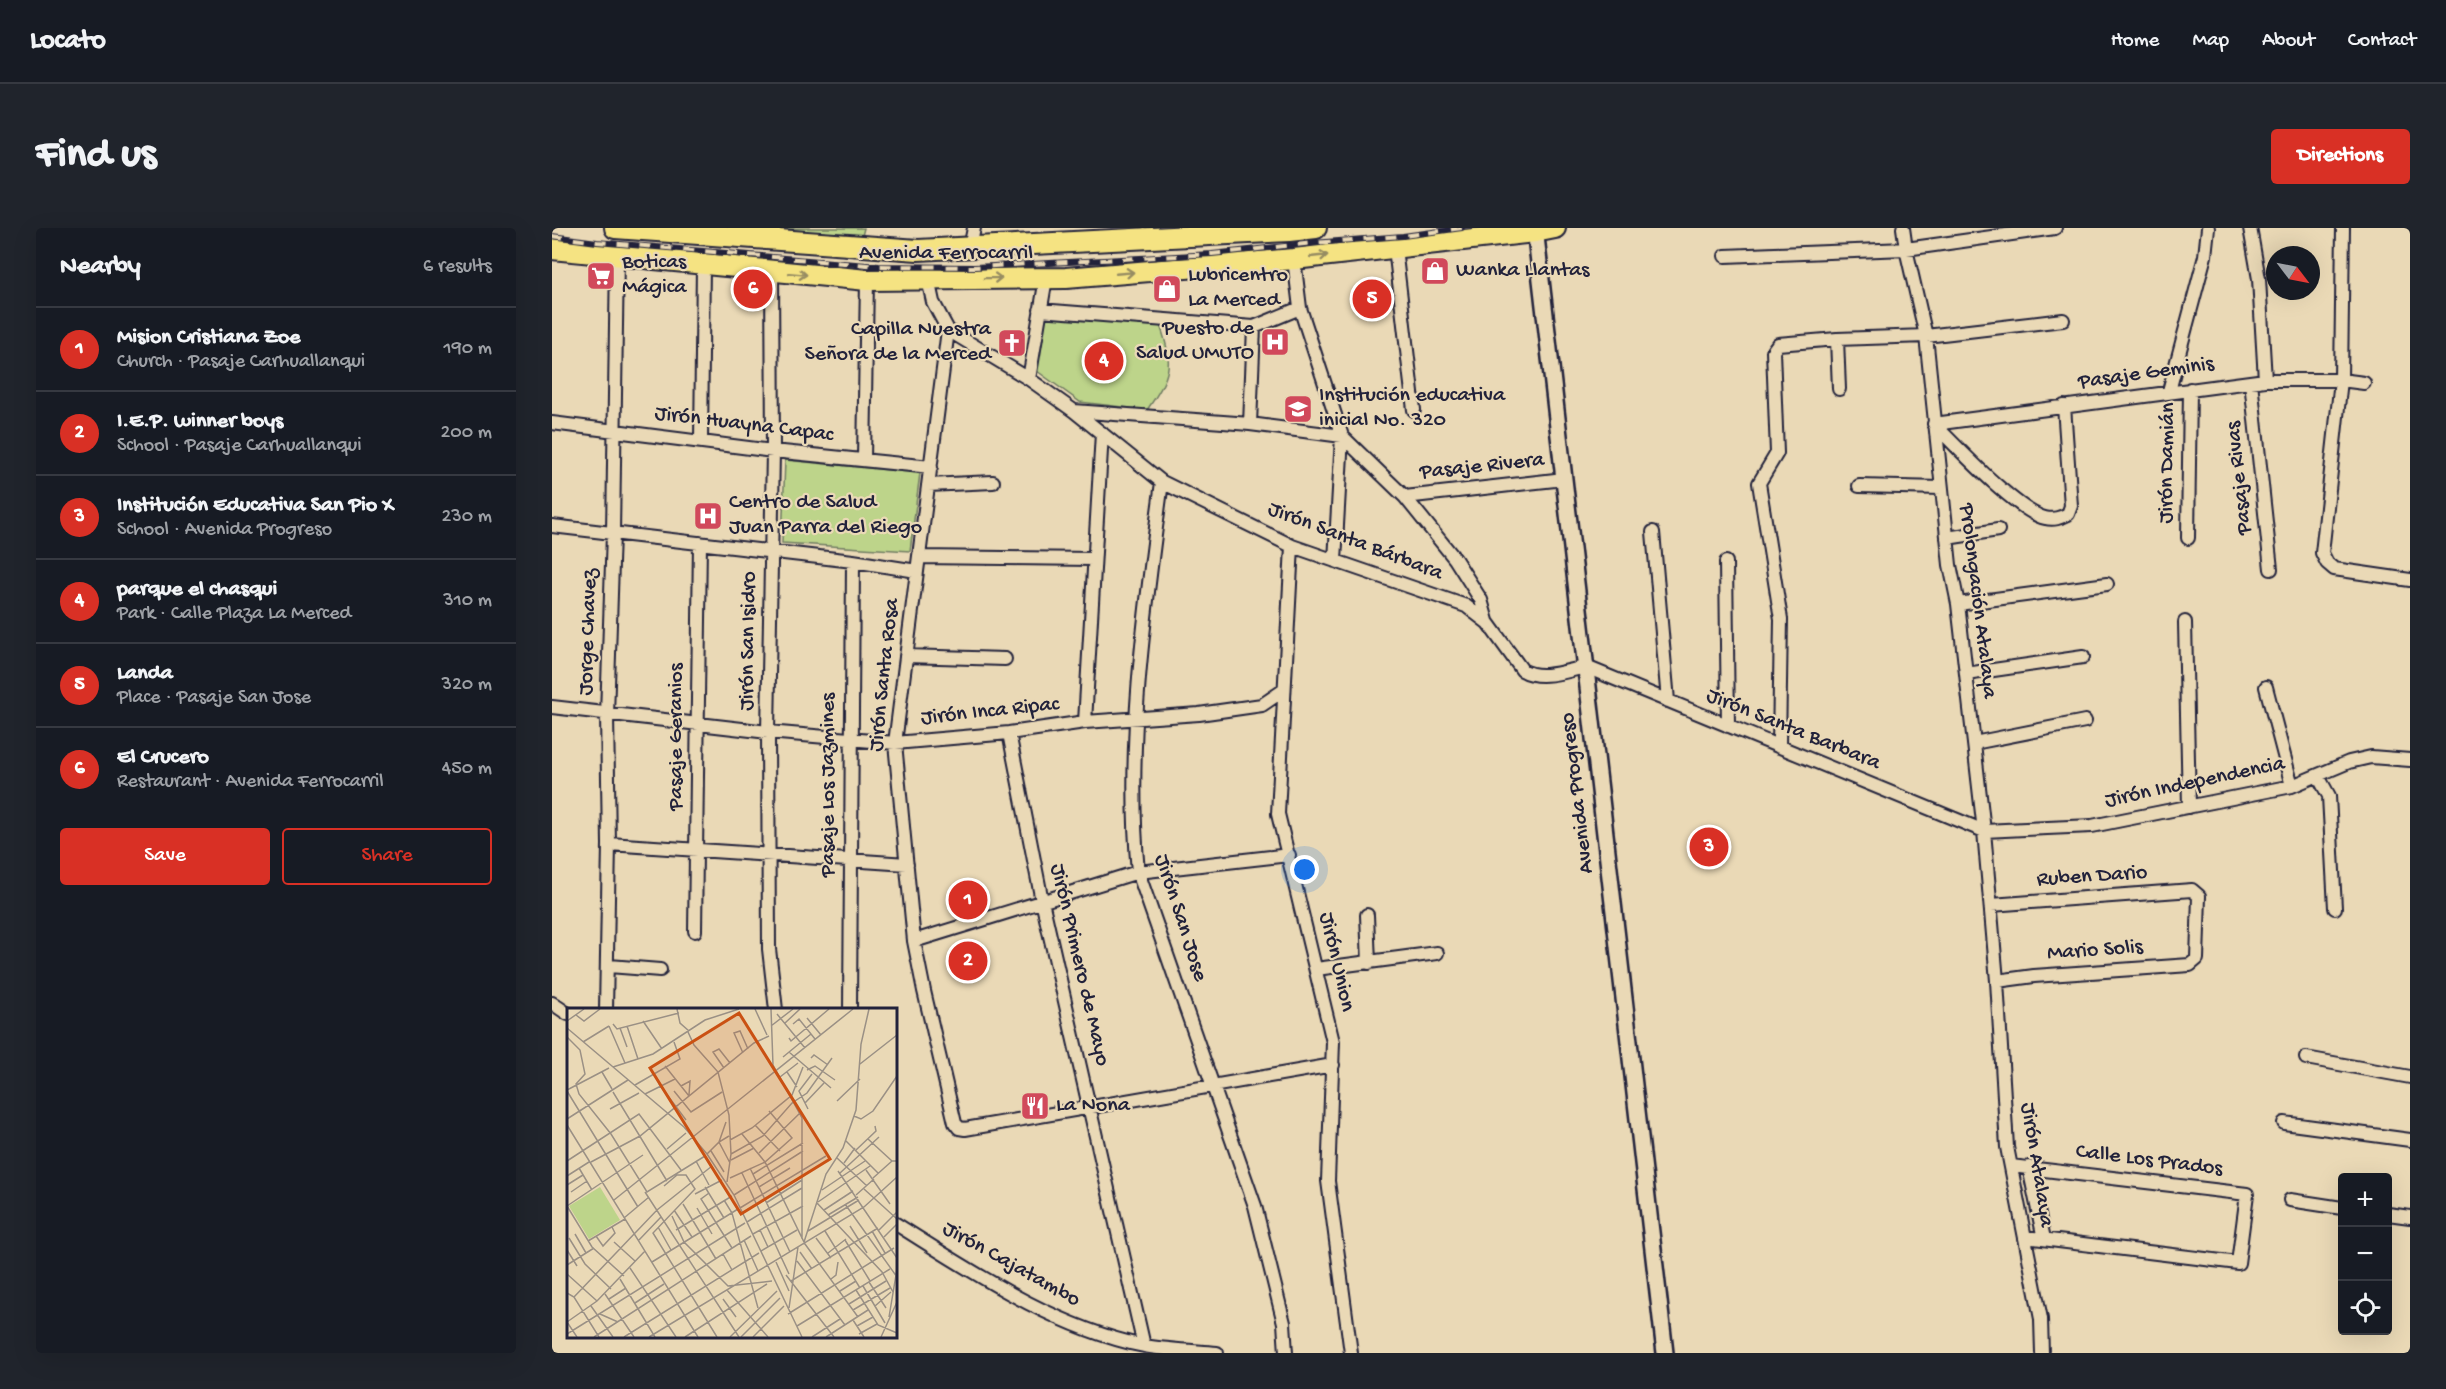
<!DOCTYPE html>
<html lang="en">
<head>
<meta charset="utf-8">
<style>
	body { margin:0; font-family:"Gochi Hand",sans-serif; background:#20242c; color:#f1f3f6 }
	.controls { position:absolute; right:18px; bottom:18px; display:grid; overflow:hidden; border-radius:6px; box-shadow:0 6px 24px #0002 }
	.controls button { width:54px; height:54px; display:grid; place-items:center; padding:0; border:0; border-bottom:2px solid #363941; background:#171b24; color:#f1f3f6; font:30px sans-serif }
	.compass { position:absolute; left:1714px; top:18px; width:54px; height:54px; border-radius:50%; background:#171b24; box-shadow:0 6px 24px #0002; rotate:122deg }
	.you { position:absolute; left:753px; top:642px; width:21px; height:21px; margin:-15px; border:4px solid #fff; border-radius:50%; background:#1a73e8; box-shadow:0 0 0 9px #1a73e833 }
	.badge { display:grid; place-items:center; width:39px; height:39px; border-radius:50%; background:#d93025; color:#fff; font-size:20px; font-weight:700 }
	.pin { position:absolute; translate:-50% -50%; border:3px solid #fff; box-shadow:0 2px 6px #0006 }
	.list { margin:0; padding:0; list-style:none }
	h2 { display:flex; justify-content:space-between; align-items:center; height:78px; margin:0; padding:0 24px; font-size:26px }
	h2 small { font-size:20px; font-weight:400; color:#9ea1a6 }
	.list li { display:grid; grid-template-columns:39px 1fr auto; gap:18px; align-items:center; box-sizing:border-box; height:84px; padding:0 24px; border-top:2px solid #363941 }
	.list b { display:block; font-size:22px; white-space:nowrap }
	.list p { margin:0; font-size:20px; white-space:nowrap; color:#9ea1a6 }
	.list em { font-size:20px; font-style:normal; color:#9ea1a6 }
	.actions { display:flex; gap:12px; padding:18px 24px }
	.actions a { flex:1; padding:14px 0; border:2px solid #d93025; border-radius:6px; text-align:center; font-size:21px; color:#d93025 }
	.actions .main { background:#d93025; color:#fff }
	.icon { flex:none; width:33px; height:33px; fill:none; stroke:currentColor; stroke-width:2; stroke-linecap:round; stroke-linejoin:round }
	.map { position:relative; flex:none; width:1858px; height:1125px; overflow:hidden; border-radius:6px }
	header { display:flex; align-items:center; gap:36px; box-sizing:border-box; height:84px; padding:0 30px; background:#171b24; border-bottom:2px solid #363941 }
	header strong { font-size:28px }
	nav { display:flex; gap:33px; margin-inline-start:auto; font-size:21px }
	.intro { display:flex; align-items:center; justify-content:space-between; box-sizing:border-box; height:144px; padding:0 36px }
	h1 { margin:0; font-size:42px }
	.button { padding:15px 27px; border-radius:6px; background:#d93025; color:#fff; font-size:21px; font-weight:700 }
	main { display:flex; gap:36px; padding:0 36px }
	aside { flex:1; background:#171b24; border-radius:6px; box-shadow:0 6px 24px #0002 }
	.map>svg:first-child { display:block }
	.park { fill:#bdd48a; stroke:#707b62; stroke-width:1.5 }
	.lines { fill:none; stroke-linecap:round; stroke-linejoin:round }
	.minor-casing { stroke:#22223b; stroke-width:16 }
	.tertiary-casing { stroke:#22223b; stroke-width:20 }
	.primary-casing { stroke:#22223b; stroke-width:24 }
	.minor { stroke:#ead9b6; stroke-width:12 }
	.tertiary { stroke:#ead9b6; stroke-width:15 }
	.primary { stroke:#f5e382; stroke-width:20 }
	.rail-casing { stroke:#22223b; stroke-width:6 }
	.rail { stroke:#ead9b6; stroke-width:4; stroke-dasharray:11; stroke-linecap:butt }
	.oneway { stroke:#968c62 }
	.labels { text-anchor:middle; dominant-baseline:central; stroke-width:4.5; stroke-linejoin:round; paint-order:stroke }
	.street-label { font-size:22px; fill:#22223b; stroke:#ead9b6 }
	.poi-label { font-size:22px; fill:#22223b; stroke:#ead9b6; text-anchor:start }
	.inset-road { fill:none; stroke:#9a9085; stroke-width:1.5 }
	.view { fill:#ca5113; fill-opacity:0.15; stroke:#ca5113; stroke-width:3 }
	.inset-edge { fill:none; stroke:#22223b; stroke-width:3 }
</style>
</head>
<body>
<header>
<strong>Locato</strong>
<nav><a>Home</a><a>Map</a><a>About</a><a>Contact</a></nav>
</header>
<div class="intro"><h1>Find us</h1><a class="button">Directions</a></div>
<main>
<aside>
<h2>Nearby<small>6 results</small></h2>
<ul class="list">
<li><span class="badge">1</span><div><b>Mision Cristiana Zoe</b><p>Church · Pasaje Carhuallanqui</p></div><em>190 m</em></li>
<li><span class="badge">2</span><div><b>I.E.P. winner boys</b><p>School · Pasaje Carhuallanqui</p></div><em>200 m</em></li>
<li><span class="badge">3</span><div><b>Institución Educativa San Pio X</b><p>School · Avenida Progreso</p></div><em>230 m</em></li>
<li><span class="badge">4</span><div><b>parque el chasqui</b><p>Park · Calle Plaza La Merced</p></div><em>310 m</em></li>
<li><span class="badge">5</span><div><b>Landa</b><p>Place · Pasaje San Jose</p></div><em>320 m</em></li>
<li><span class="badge">6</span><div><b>El Crucero</b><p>Restaurant · Avenida Ferrocarril</p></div><em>450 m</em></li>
</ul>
<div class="actions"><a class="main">Save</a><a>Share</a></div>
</aside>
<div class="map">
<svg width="1858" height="1125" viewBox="0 0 1858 1125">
	<rect width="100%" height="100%" fill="#ead9b6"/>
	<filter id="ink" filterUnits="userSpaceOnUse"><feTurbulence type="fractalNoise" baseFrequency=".0167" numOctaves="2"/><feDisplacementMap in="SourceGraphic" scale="12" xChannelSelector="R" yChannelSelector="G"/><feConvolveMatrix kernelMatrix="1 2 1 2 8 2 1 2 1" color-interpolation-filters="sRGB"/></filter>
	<g filter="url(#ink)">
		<!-- park -->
		<path class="park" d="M 230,0 L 312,0 L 310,8 L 230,3 Z
			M 500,86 L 608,97 C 622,137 619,147 595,182 L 528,174 L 485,143 L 493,92 Z
			M 233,232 L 368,245 L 358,323 L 230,315 Z"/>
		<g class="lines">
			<!-- minor casing -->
			<g class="minor-casing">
				<path id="minor" d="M 1351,0 L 1354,21 L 1374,108 L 1398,337 L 1406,376 L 1432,603 L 1445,753 L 1455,919 L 1489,1091 L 1490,1125
					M 1698,0 L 1707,51 L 1713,152
					M 1791,0 L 1789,152 L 1770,325 L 1775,335 L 1782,341 L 1858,352
					M 418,20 L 422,0
					M 843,20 L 862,182
					M 1173,28 L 1354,21 L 1503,0
					M 742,31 L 748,80 L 790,208 L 853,269 L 903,331 L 929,372 L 935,393
					M 220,44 L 221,223 L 216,504 L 217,721 L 224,782
					M 376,51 L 381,74 L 396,102 L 477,151 L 522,183 L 610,254 L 740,318 L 914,378 L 936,395 L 970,442 C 989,453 1013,443 1034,439 L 1432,603 L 1540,598 L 1740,558 L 1797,534 L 1819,529 L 1858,532
					M 488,82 L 702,99 L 748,80
					M 396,102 L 343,515 L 362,713 L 372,763 L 403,895 L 407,900 L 413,901 L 781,837
					M 1285,111 L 1287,161
					M 477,151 L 494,50
					M 1699,154 L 1719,341
					M 1617,163 L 1653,28 L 1656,0
					M 522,183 L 698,196 L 790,208 L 783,333
					M 0,195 L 221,223 L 379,239
					M 698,196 L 702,99
					M 1382,196 L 1713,152 L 1789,152 L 1812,155
					M 1382,196 C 1404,218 1466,284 1493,290 C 1502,292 1508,290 1516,286 L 1519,278 L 1512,178
					M 149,213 L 151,37
					M 312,232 L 315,52
					M 610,254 C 593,382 574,514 586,644 L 703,978 L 732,1095 L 734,1125
					M 376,257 L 441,254
					M 1307,258 L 1390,260
					M 853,269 L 1012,251
					M 0,298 L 301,333 L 365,343
					M 1101,304 L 1116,473
					M 1395,310 L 1446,302
					M 1636,310 L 1638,161
					M 740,318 L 726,586 L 781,814 L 776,953 L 799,1125
					M 367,329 L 542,331
					M 1174,334 L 1176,498
					M 1406,376 L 1555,356
					M 1633,394 L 1637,579
					M 354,428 L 453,431
					M 1414,446 L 1531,429
					M 1714,459 L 1740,558
					M 0,479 L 216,504 L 343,515 L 457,505 L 533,494 L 647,486 L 710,477 L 732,462
					M 533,494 L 550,205
					M 457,505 L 490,673 L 592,1118
					M 1422,515 L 1533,493
					M 1227,519 L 1229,391 L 1207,255 L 1225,225 L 1221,123 L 1226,116 L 1285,111 L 1374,108 L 1511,92
					M 1766,548 L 1777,568 L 1783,680
					M 57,616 L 355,636
					M 1439,677 L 1640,662 L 1647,668 L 1645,731 L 1638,737 L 1482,748 L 1445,753
					M 815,687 L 817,735
					M 143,703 L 148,315
					M 362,713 L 586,644 L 737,627
					M 57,738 L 108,742
					M 764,741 L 885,725
					M 0,775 L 16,786
					M 54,782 L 57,616 L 55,487 L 61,305 L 65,28
					M 298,782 L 301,333
					M 1754,830 L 1858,849
					M 1732,895 L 1858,912
					M 1459,938 L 1695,966 L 1686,1035 L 1473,1009
					M 1477,939 L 1492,1011
					M 1738,972 L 1790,980
					M 1836,986 L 1858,989
					M 344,996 C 421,1044 501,1099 592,1118 C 616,1122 641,1123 665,1125"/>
			</g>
			<!-- tertiary casing -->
			<g class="tertiary-casing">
				<path id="tertiary" d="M 983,0 L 1113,1125"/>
			</g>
			<!-- primary casing -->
			<g class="primary-casing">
				<path id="primary" d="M 63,0 L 366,22 L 737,3 L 764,0
					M 0,21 L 315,52 L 514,50 L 742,31 L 983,4 L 1003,0"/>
			</g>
			<!-- minor -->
			<use href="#minor" class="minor"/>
			<!-- tertiary -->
			<use href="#tertiary" class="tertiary"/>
			<!-- primary -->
			<use href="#primary" class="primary"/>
			<!-- rail casing -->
			<g class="rail-casing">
				<path id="rail" d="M 0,8 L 45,14 L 327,38 L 423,39 L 660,26 L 761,15 L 851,8 L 910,0"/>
			</g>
			<!-- rail -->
			<use href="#rail" class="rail"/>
		</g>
		<!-- one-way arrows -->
		<defs><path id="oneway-shaft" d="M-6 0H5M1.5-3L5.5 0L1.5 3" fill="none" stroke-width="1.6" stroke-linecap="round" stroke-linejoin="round" transform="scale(1.5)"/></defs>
		<g class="oneway">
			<use href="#oneway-shaft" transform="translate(767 28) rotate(-6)"/>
			<use href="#oneway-shaft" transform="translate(573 45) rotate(-5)"/>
			<use href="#oneway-shaft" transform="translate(246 46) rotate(5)"/>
			<use href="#oneway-shaft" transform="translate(441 50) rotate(-1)"/>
		</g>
	</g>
	<!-- icons -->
	<defs>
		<g id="shop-square" transform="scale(1.5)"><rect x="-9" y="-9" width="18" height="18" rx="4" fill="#d1495b" stroke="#ead9b6"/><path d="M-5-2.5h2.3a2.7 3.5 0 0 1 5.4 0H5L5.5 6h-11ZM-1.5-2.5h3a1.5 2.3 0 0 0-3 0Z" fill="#fff"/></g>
		<g id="supermarket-square" transform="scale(1.5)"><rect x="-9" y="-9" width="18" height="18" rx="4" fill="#d1495b" stroke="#ead9b6"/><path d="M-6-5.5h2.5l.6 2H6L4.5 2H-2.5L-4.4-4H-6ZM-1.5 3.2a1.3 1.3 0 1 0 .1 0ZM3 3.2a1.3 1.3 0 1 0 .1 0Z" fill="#fff"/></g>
		<g id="hospital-square" transform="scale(1.5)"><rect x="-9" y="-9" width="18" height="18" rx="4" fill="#d1495b" stroke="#ead9b6"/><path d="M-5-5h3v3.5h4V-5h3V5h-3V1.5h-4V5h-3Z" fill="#fff"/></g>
		<g id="church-square" transform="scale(1.5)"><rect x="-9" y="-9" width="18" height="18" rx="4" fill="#d1495b" stroke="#ead9b6"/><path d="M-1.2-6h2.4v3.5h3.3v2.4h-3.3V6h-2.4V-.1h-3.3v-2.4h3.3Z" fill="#fff"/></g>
		<g id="school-square" transform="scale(1.5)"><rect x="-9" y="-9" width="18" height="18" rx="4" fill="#d1495b" stroke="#ead9b6"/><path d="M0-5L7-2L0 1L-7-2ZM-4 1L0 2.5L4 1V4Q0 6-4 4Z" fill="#fff"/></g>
		<g id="restaurant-square" transform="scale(1.5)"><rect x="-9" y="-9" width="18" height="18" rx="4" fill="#d1495b" stroke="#ead9b6"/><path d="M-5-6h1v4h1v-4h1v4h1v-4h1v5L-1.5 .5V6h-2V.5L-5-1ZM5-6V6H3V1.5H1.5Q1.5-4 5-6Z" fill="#fff"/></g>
	</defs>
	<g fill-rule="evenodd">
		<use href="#shop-square" x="883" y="43"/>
		<use href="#supermarket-square" x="49" y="48"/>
		<use href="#shop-square" x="615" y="61"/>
		<use href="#hospital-square" x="723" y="114"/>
		<use href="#church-square" x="460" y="115"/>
		<use href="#school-square" x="746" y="181"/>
		<use href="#hospital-square" x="156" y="288"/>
		<use href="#restaurant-square" x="483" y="878"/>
	</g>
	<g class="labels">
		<!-- street labels -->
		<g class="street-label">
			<text x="394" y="26">Avenida Ferrocarril</text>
			<text transform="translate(1594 146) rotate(-8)">Pasaje Geminis</text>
			<text transform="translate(192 197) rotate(7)">Jirón Huayna Capac</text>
			<text transform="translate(1616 235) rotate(-89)">Jirón Damián</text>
			<text transform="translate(930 239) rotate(-6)">Pasaje Rivera</text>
			<text transform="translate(1688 250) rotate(-96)">Pasaje Rivas</text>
			<text transform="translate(803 314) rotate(21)">Jirón Santa Bárbara</text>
			<text transform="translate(1425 373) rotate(83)">Prolongación Atalaya</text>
			<text transform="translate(37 404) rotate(-88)">Jorge Chavez</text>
			<text transform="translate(197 413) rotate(-89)">Jirón San Isidro</text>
			<text transform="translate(333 447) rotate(-84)">Jirón Santa Rosa</text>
			<text transform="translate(438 484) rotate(-6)">Jirón Inca Ripac</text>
			<text transform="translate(1241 502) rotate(22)">Jirón Santa Barbara</text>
			<text transform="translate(125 509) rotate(-90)">Pasaje Geranios</text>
			<text transform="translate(1643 555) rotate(-12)">Jirón Independencia</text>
			<text transform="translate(277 557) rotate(-90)">Pasaje Los Jazmines</text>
			<text transform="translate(1026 565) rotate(-97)">Avenida Progreso</text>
			<text transform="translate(1540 649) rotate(-4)">Ruben Dario</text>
			<text transform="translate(628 690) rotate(72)">Jirón San Jose</text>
			<text transform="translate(1543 723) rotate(-4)">Mario Solis</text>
			<text transform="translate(784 734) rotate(77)">Jirón Union</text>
			<text transform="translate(527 737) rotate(77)">Jirón Primero de Mayo</text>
			<text transform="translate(1597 933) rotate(7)">Calle Los Prados</text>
			<text transform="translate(1484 937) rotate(81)">Jirón Atalaya</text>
			<text transform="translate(459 1037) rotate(29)">Jirón Cajatambo</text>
		</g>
		<!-- poi labels -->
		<g class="poi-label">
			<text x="70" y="35">Boticas<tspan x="70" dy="25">Mágica</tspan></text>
			<text x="904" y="43">Wanka Llantas</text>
			<text x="636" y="48">Lubricentro<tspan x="636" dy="25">La Merced</tspan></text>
			<text x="702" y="101" text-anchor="end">Puesto de<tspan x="702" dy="25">Salud UMUTO</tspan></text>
			<text x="439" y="102" text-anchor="end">Capilla Nuestra<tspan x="439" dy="25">Señora de la Merced</tspan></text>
			<text x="767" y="168">Institución educativa<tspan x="767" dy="25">inicial No. 320</tspan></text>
			<text x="177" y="275">Centro de Salud<tspan x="177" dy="25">Juan Parra del Riego</tspan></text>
			<text x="504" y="878">La Nona</text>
		</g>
	</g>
	<!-- overview -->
	<g transform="translate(15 780)">
		<rect width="330" height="330" fill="#ead9b6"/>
		<path d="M 33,179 L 53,212 L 22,231 L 2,198 Z" fill="#bdd48a"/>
		<path class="inset-road" d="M 110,1 L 113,15 L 122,23M 188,1 L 200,27M 204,1 L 206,57 L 235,110 L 235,231M 210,6 L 238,40M 9,7 L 17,13 L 33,1M 240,10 L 254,27M 0,13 L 17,1M 76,13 L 95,41M 218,15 L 233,1M 46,16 L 50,21 L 112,5M 226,16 L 232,11 L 248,31M 42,18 L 58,55M 60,18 L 71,51M 204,18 L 226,1M 0,20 L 117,119 L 140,146 L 167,187 L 235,329M 53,20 L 60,39M 121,24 L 127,37 L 151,64 L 162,107 L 164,146 L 160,174M 0,29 L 13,42 L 18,66 L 9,76 L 12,86 L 44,126 L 80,184 L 138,148M 222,30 L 224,33 L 262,1M 16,34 L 42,18M 222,44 L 264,80M 176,45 L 167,25 L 173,23 L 181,41M 216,49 L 244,26M 244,50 L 247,47 L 261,57M 293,56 L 330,27M 98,58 L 122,88M 46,59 L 86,46 L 138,12 L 172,1M 157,60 L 146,44 L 152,41 L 163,55M 240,62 L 248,58 L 268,72M 35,64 L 45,81M 220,64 L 230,79M 213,69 L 231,55M 92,76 L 119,112M 68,77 L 113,51 L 107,34M 114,78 L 123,73 L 122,87M 0,82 L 42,60M 0,83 L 71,199M 107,83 L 124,104 L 155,84M 46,84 L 100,173M 78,86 L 108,71M 270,93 L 293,71M 238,95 L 257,75M 43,101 L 72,85M 241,101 L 232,83 L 245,66M 287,108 L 294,111 L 306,103 L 330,68M 0,111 L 61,72M 0,117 L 131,329M 188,117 L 213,143M 175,126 L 198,154 L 238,236 L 291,309M 162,128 L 152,134 L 163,155M 301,131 L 325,153 L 330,153M 163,132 L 185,120 L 225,87 L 236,59M 278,132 L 311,165M 100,141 L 119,125M 289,142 L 309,123 L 308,118M 144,143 L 157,164M 192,145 L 233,105M 140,146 L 152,134 L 159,114M 164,146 L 196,128 L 225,95 L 240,85 L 265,50M 270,150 L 300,178M 164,152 L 187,140M 0,153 L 72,106 L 114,162M 129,153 L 142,177M 24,154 L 73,128 L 187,35 L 202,28M 277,155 L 288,140M 12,160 L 25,182M 183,160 L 223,244M 299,162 L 323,196M 271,163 L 330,250M 175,165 L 222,266M 273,165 L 312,129M 186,166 L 236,135M 0,168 L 22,154M 163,170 L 198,154 L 225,130 L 202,103M 306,170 L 325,153M 0,177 L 16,167M 97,178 L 110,167 L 119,167 L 128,181 L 86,225 L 150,329M 138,179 L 157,210M 192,179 L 223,160M 297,181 L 330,211M 255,182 L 298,153M 4,184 L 20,173M 78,184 L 172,329M 142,185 L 134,191 L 165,240M 128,186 L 155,172M 167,187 L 236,143M 289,187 L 307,171M 47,192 L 286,1M 157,192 L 165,205 L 191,300M 251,194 L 303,158M 199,195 L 235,172M 250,195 L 315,264 L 326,284M 116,196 L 149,251M 278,196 L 330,269M 0,198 L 76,147M 0,198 L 25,239 L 57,268M 130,200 L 145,226M 173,200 L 259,148M 107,202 L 125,229M 257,202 L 286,183M 261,207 L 291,189M 105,208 L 117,234 L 161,278 L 205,273M 57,210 L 82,189M 180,214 L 235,180M 283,218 L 300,245M 91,219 L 104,242M 109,222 L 165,188M 193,222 L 201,239M 312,222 L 330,204M 241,223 L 292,192M 258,223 L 293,280M 305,223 L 318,245M 8,226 L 19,245M 186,226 L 236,198M 29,228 L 36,238 L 48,225 L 45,219M 317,229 L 330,216M 2,230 L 18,256 L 44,281M 249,230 L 264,250M 72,232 L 94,209M 177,232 L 191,263M 278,232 L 303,273M 21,233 L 58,211M 47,234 L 68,253M 237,234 L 259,166 L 276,140 L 289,102 L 294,36 L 302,1M 0,242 L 10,258M 194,243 L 230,222M 233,244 L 245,261M 261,245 L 279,231M 156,246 L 165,262M 230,253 L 278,317M 85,254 L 171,201M 209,254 L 222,283M 0,257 L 27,240M 63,260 L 109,329M 0,266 L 30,293M 219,267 L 267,329M 53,271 L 88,329M 264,271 L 269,267 L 271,254M 224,273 L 311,220M 302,274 L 319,300M 296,278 L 318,315M 160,282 L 201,329M 289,282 L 311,317 L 330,325M 273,283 L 289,273M 0,285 L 7,289 L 32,329M 38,286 L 67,329M 7,289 L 90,202 L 145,158M 42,291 L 59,280M 156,291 L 169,309M 68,295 L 97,276M 282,296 L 319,273M 24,298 L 46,329M 308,298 L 324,284M 222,300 L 231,239M 286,302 L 323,280M 33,306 L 51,314M 221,306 L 327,240M 322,309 L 330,261M 286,312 L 297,329M 0,314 L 30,293 L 78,243M 0,314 L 10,329M 230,318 L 323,261M 290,318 L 306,309M 0,326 L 178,215M 292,326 L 310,316M 27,329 L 184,228M 57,329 L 192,245M 82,329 L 297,199 L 330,169M 118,329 L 200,276M 163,329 L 210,283M 174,329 L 213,290M 186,329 L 217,298M 245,329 L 273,311M 259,329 L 301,302M 314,329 L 330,294"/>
		<path class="view" d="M 172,5 L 263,151 L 174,206 L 83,60 Z"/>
		<rect width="330" height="330" class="inset-edge"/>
	</g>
</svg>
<div class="controls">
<button>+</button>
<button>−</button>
<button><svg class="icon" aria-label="locate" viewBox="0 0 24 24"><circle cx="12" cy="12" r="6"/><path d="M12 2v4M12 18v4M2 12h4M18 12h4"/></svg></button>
</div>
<svg class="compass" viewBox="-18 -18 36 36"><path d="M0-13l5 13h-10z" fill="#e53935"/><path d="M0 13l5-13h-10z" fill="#9ea1a6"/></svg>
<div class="you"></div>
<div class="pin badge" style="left:416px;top:672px">1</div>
<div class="pin badge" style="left:416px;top:733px">2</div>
<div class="pin badge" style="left:1157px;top:619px">3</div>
<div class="pin badge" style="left:552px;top:133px">4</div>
<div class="pin badge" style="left:820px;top:71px">5</div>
<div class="pin badge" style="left:201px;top:61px">6</div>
</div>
</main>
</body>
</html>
